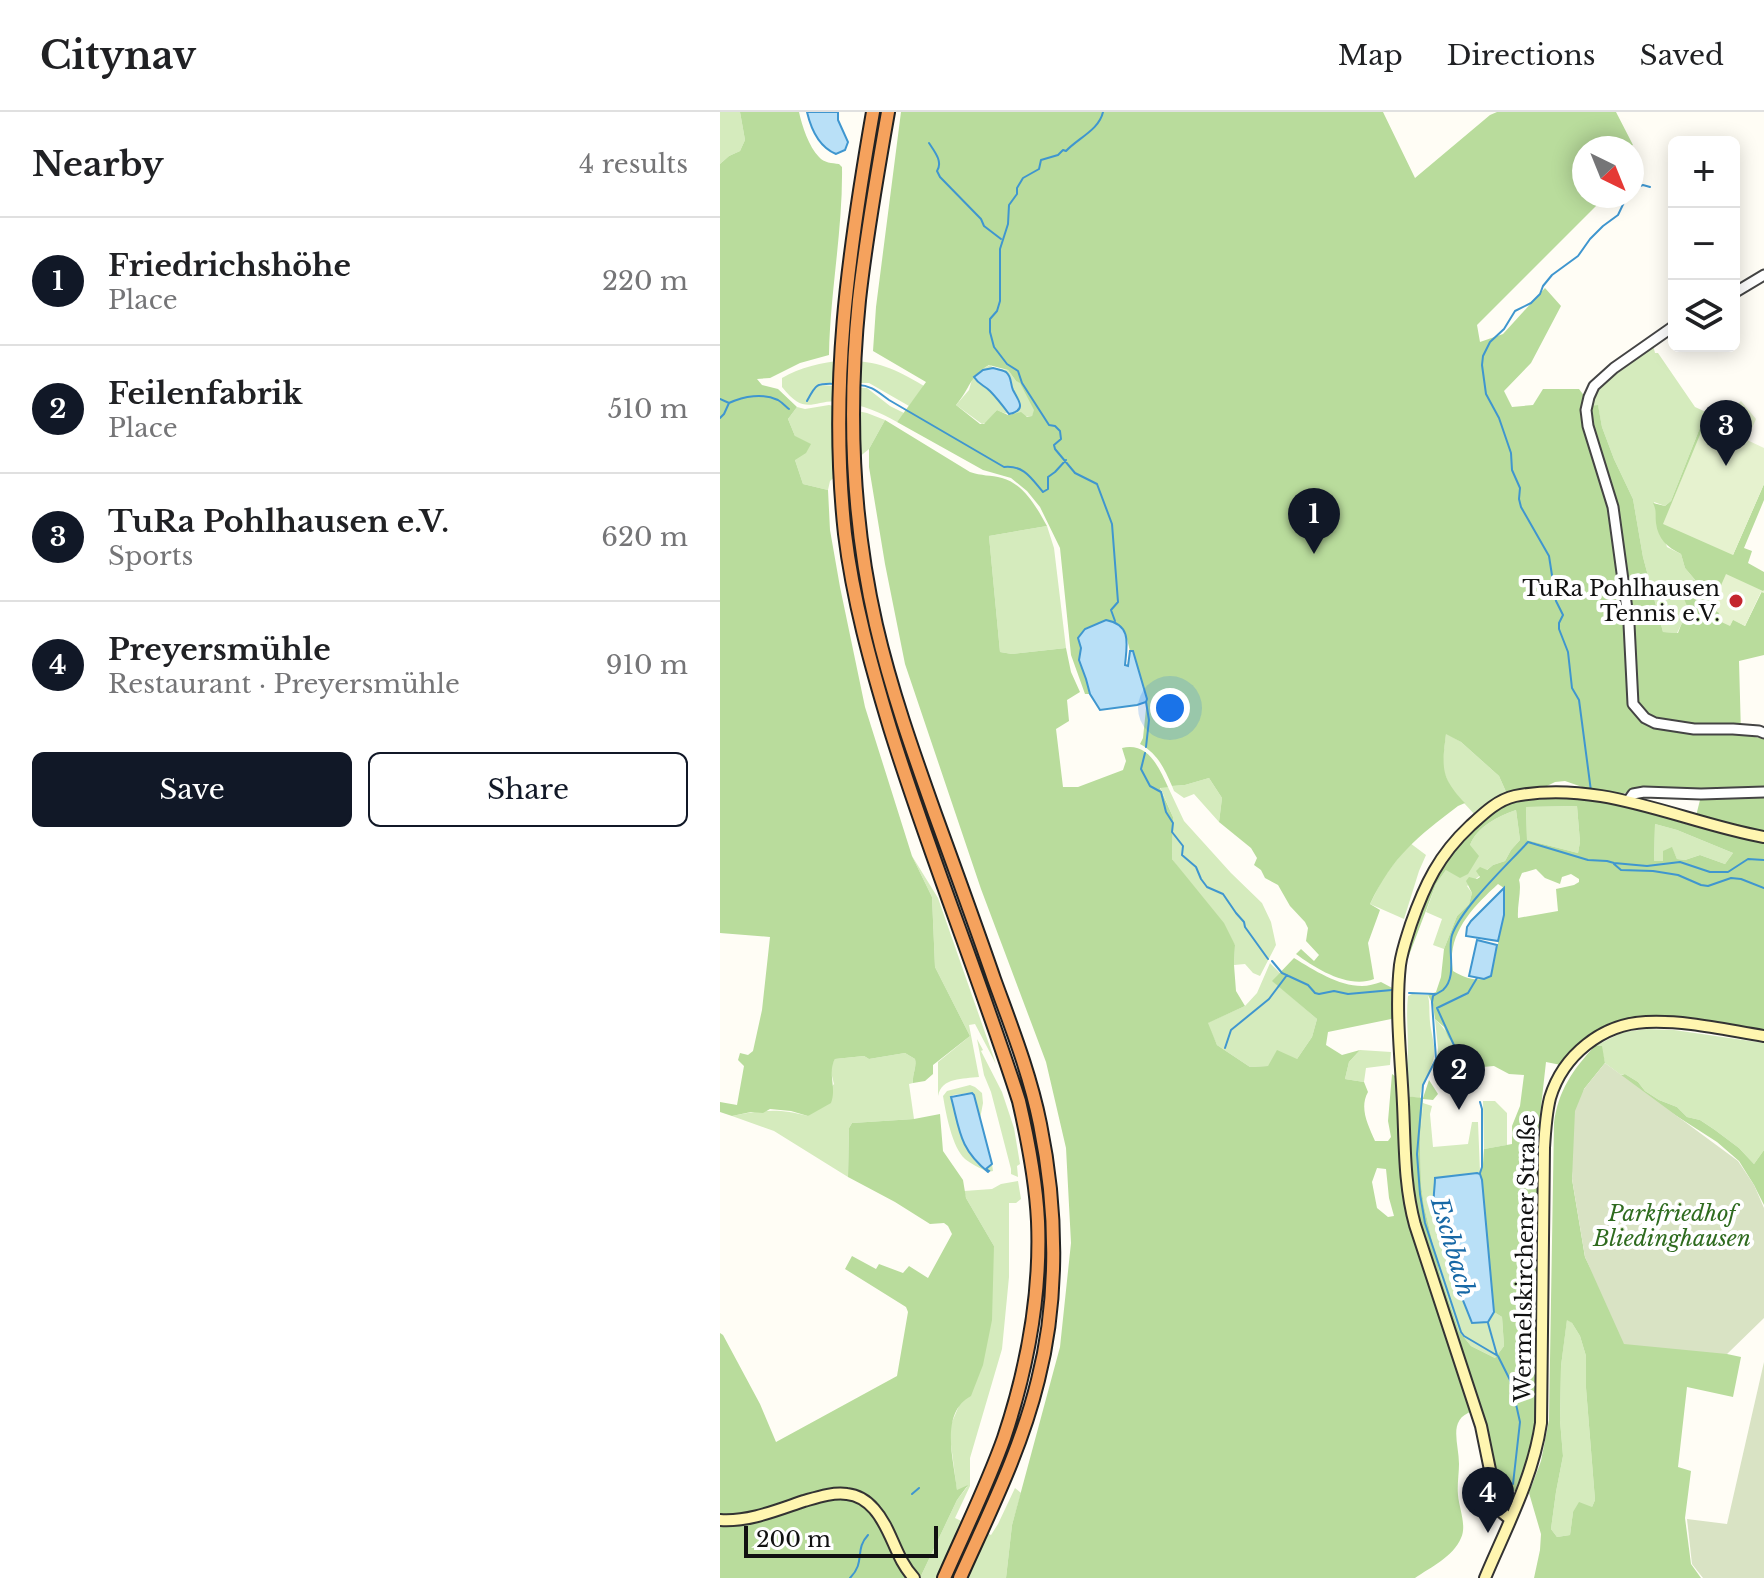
<!DOCTYPE html>
<html lang="en">
<head>
<meta charset="utf-8">
<style>
	body { margin:0; font-family:"Libre Baskerville",serif; background:#f2f2f2; color:#202124 }
	.controls { position:absolute; right:24px; top:24px; display:grid; overflow:hidden; border-radius:12px; box-shadow:0 4px 20px #0003 }
	.controls button { width:72px; height:72px; display:grid; place-items:center; padding:0; border:0; border-bottom:2px solid #e0e0e0; background:#fff; color:#202124; font:40px sans-serif }
	.compass { position:absolute; left:852px; top:24px; width:72px; height:72px; border-radius:50%; background:#fff; box-shadow:0 4px 20px #0003; rotate:137deg }
	.scale { position:absolute; left:24px; bottom:20px; width:194px; box-sizing:border-box; padding-left:8px; border:4px solid #111; border-top:0; font-size:22px; line-height:28px; white-space:nowrap; color:#111; -webkit-text-stroke:6px #fff; paint-order:stroke }
	.you { position:absolute; left:450px; top:596px; width:28px; height:28px; margin:-20px; border:6px solid #fff; border-radius:50%; background:#1a73e8; box-shadow:0 0 0 12px #1a73e833 }
	.badge { display:grid; place-items:center; width:52px; height:52px; border-radius:50%; background:#111827; color:#fff; font-size:26px; font-weight:700 }
	.pin { position:absolute; translate:-50% -66px; filter:drop-shadow(0 2px 4px #0008) }
	.pin::after { content:''; position:absolute; top:42px; width:28px; height:24px; background:inherit; clip-path:polygon(0 0,100% 0,50% 100%) }
	.list { margin:0; padding:0; list-style:none }
	h2 { display:flex; justify-content:space-between; align-items:center; height:104px; margin:0; padding:0 32px; font-size:34px }
	h2 small { font-size:26px; font-weight:400; color:#757577 }
	.list li { display:grid; grid-template-columns:52px 1fr auto; gap:24px; align-items:center; box-sizing:border-box; height:128px; padding:0 32px; border-top:2px solid #e0e0e0 }
	.list b { display:block; font-size:30px; white-space:nowrap }
	.list p { margin:0; font-size:26px; white-space:nowrap; color:#757577 }
	.list em { font-size:26px; font-style:normal; color:#757577 }
	.actions { display:flex; gap:16px; padding:24px 32px }
	.actions a { flex:1; padding:18px 0; border:2px solid #111827; border-radius:12px; text-align:center; font-size:28px; color:#111827 }
	.actions .main { background:#111827; color:#fff }
	.icon { flex:none; width:44px; height:44px; fill:none; stroke:currentColor; stroke-width:2; stroke-linecap:round; stroke-linejoin:round }
	.map { position:relative; flex:none; width:1044px; height:1466px; overflow:hidden }
	header { display:flex; align-items:center; gap:48px; box-sizing:border-box; height:112px; padding:0 40px; background:#fff; border-bottom:2px solid #e0e0e0 }
	header strong { font-size:38px }
	nav { display:flex; gap:44px; margin-inline-start:auto; font-size:28px }
	main { display:flex }
	aside { flex:1; background:#fff }
	.map>svg:first-child { display:block }
	.green { fill:#d5ebbd }
	.forest { fill:#b9dc9c; fill-rule:evenodd }
	.cemetery { fill:#d9e3c4 }
	.pitch { fill:#e6f2cf }
	.water { fill:#b9e0f7; stroke:#3f96cf; stroke-width:2 }
	.lines { fill:none; stroke-linecap:round; stroke-linejoin:round }
	.stream { stroke:#3f96cf; stroke-width:2 }
	.tertiary-casing { stroke:#444; stroke-width:13 }
	.secondary-casing { stroke:#333; stroke-width:14 }
	.motorway-casing { stroke:#222; stroke-width:16 }
	.tertiary { stroke:#fff; stroke-width:9 }
	.secondary { stroke:#fff6b0; stroke-width:10 }
	.motorway { stroke:#f5a25d; stroke-width:12 }
	.poi-dot { fill:#c4262e; stroke:#fff; stroke-width:3 }
	.labels { text-anchor:middle; dominant-baseline:central; stroke-width:8; stroke-linejoin:round; paint-order:stroke }
	.poi-label { font-size:22px; fill:#111; stroke:#fff; text-anchor:end }
	.park-label { font-size:22px; font-style:italic; fill:#2f6b1f; stroke:#fff }
	.street-label { font-size:22px; fill:#111; stroke:#fff }
	.water-label { font-size:24px; font-style:italic; fill:#1768a6; stroke:#fff }
</style>
</head>
<body>
<header>
<strong>Citynav</strong>
<nav><a>Map</a><a>Directions</a><a>Saved</a></nav>
</header>
<main>
<aside>
<h2>Nearby<small>4 results</small></h2>
<ul class="list">
<li><span class="badge">1</span><div><b>Friedrichshöhe</b><p>Place</p></div><em>220 m</em></li>
<li><span class="badge">2</span><div><b>Feilenfabrik</b><p>Place</p></div><em>510 m</em></li>
<li><span class="badge">3</span><div><b>TuRa Pohlhausen e.V.</b><p>Sports</p></div><em>620 m</em></li>
<li><span class="badge">4</span><div><b>Preyersmühle</b><p>Restaurant · Preyersmühle</p></div><em>910 m</em></li>
</ul>
<div class="actions"><a class="main">Save</a><a>Share</a></div>
</aside>
<div class="map">
<svg width="1044" height="1466" viewBox="0 0 1044 1466">
	<rect width="100%" height="100%" fill="#fffdf5"/>
	<!-- green -->
	<path class="green" d="M 0,0 L 20,0 L 25,28 L 20,39 L 9,44 L 0,52 Z
		M 933,233 L 935,241 L 938,241 L 975,295 L 988,301 L 985,303 L 951,389 L 945,394 L 934,390 L 947,435 L 961,442 L 965,456 L 976,469 L 970,501 L 961,513 L 957,521 L 943,520 L 923,445 L 913,387 L 894,347 L 882,315 L 878,294 L 872,294 C 879,265 909,249 933,233 Z
		M 123,248 C 160,250 172,255 204,274 L 189,294 L 149,271 L 99,271 L 100,273 L 147,276 L 170,294 L 184,301 L 177,310 C 162,301 142,293 124,290 C 94,285 87,307 62,275 L 62,266 C 80,255 102,251 123,248 Z
		M 270,253 L 274,256 L 288,258 L 296,269 L 300,270 L 315,298 L 312,304 C 305,306 304,302 297,302 C 287,301 287,303 277,298 L 266,311 L 262,312 L 236,293 L 249,278 L 253,264 L 258,259 Z
		M 109,293 L 147,301 L 165,308 L 149,337 L 110,369 L 108,378 L 83,372 L 75,348 L 75,324 L 68,307 L 77,295 L 85,297 Z
		M 327,414 L 334,436 L 346,536 L 292,542 L 280,540 L 269,424 Z
		M 726,621 L 741,630 L 779,664 L 787,682 L 756,704 L 731,677 L 722,655 Z
		M 489,666 L 502,686 L 499,710 L 474,682 L 464,686 L 454,679 L 452,674 L 465,673 Z
		M 440,675 L 448,675 L 464,709 L 511,761 L 542,791 L 551,810 L 556,833 L 540,864 L 533,861 L 525,852 L 514,853 L 515,833 L 452,747 L 453,705 Z
		M 857,694 L 860,730 L 858,741 L 807,728 L 806,695 Z
		M 796,698 L 800,728 L 791,738 L 785,749 L 773,753 L 747,774 L 752,781 L 749,792 L 737,804 L 724,837 L 713,833 L 722,807 L 706,800 L 716,772 L 726,758 L 750,733 C 757,715 778,704 796,698 Z
		M 935,712 L 957,718 L 1013,741 L 1005,752 L 980,743 L 965,748 L 957,747 L 952,736 L 943,749 L 934,749 Z
		M 690,731 L 706,743 L 699,759 L 684,807 L 650,792 L 663,766 Z
		M 192,744 L 218,786 L 276,952 L 255,912 L 249,913 L 259,965 C 243,967 222,965 218,984 L 218,950 L 250,924 L 215,855 L 212,785 Z
		M 550,851 L 560,861 L 553,869 L 597,907 L 592,925 L 577,947 L 548,954 L 530,955 L 497,933 L 487,911 L 525,894 L 537,881 Z
		M 692,882 L 708,883 C 710,892 709,901 710,910 C 711,923 717,936 713,949 C 709,962 701,972 700,986 L 685,984 C 684,968 688,953 688,938 C 688,919 686,902 688,884 Z
		M 715,907 C 727,918 739,938 741,955 L 721,957 L 717,949 L 718,936 Z
		M 927,917 L 954,918 L 1044,931 L 1044,1038 L 1034,1052 L 1019,1036 L 995,1018 L 980,1008 L 967,1005 L 957,995 L 939,988 L 925,979 L 918,970 L 905,962 L 901,963 L 885,951 L 881,934 L 875,934 L 903,920 Z
		M 257,927 L 263,938 L 261,939 L 282,980 L 294,1016 L 300,1052 L 297,1054 L 298,1065 L 291,1062 L 291,1057 L 271,980 L 264,963 Z
		M 640,938 L 671,940 L 670,953 L 646,956 L 644,970 L 625,967 L 629,950 Z
		M 185,941 L 195,947 C 197,956 192,962 193,971 L 189,972 L 194,1007 L 132,1011 L 129,1016 L 128,1065 L 54,1019 L 12,1004 C 42,998 59,996 88,1004 L 114,972 L 110,956 L 115,947 L 144,944 L 149,947 Z
		M 250,973 L 255,975 L 262,981 L 263,991 L 260,1007 L 254,983 L 251,981 L 233,983 L 231,985 C 238,1013 241,1041 266,1057 L 269,1053 L 272,1052 L 273,1059 L 268,1060 C 260,1056 251,1052 245,1047 C 232,1035 226,1002 223,984 L 227,979 Z
		M 763,989 L 775,989 L 787,1001 L 787,1033 L 764,1037 Z
		M 703,991 L 712,994 L 710,1002 L 713,1035 L 748,1032 L 752,1010 L 758,1010 L 760,1060 L 758,1061 L 716,1066 C 710,1116 735,1165 752,1211 L 768,1210 L 774,1200 L 782,1205 L 784,1234 L 775,1246 L 751,1234 L 739,1219 L 721,1166 L 704,1094 L 701,1072 L 700,1027 Z
		M 298,1069 L 301,1087 L 296,1091 L 289,1091 L 289,1165 L 282,1237 L 250,1346 L 250,1374 L 235,1406 L 271,1423 L 278,1412 L 295,1376 L 301,1381 L 292,1413 L 286,1466 L 200,1466 L 237,1388 L 247,1375 L 237,1379 L 229,1317 L 241,1289 L 274,1134 L 246,1086 L 244,1079 L 272,1077 L 281,1072 Z
		M 847,1207 L 852,1211 L 860,1224 L 866,1244 L 866,1276 L 875,1388 L 872,1395 L 853,1400 L 850,1423 L 837,1425 L 831,1417 L 836,1380 L 843,1344 L 840,1308 L 841,1254 Z"/>
	<!-- forest -->
	<path class="forest" d="M 20,0 L 79,0 C 82,14 89,35 99,45 C 104,51 112,51 119,52 L 122,55 C 123,118 110,180 109,243 L 80,251 L 50,266 L 37,267 L 42,273 L 58,277 L 77,295 L 68,307 L 75,324 L 91,332 L 86,341 L 75,348 L 83,372 L 108,378 L 110,418 L 120,475 L 145,595 L 192,744 L 212,785 L 215,855 L 250,924 L 213,953 L 213,962 L 205,969 L 193,971 C 192,962 197,956 195,947 L 185,941 L 149,947 L 144,944 L 115,947 C 107,961 117,975 111,991 L 88,1004 L 71,999 L 50,997 L 43,1001 L 31,1000 L 12,1004 L 0,1000 L 0,990 L 17,993 L 24,954 L 18,948 L 20,941 L 28,943 L 33,939 L 42,898 L 50,825 L 0,821 L 0,52 L 9,44 L 20,39 L 25,28 Z
		M 181,0 L 663,0 L 695,66 L 770,3 L 777,0 L 896,0 L 913,33 L 906,36 L 864,36 L 864,84 L 886,84 L 757,213 L 760,230 L 783,222 L 825,176 L 841,194 L 811,251 L 784,279 L 792,295 L 813,293 L 823,277 L 859,277 L 872,294 L 878,293 L 882,315 L 894,347 L 913,387 L 923,445 L 943,520 L 958,521 L 961,513 L 970,501 L 962,482 L 976,469 L 965,456 L 961,442 C 947,435 938,427 936,411 C 935,403 937,399 933,391 L 945,394 L 951,389 L 985,303 L 988,301 L 986,306 L 990,309 L 989,313 L 1013,443 L 1044,372 L 1044,388 L 1024,436 L 1032,439 L 1028,451 L 1044,460 L 1044,543 L 1019,549 L 1021,622 L 1044,627 L 1044,721 L 976,704 L 980,688 L 977,678 L 917,677 L 902,682 L 894,682 L 868,677 L 845,669 L 835,670 L 817,679 L 787,682 L 779,664 L 741,630 L 726,622 C 722,655 720,665 745,691 L 738,694 C 697,725 673,744 650,792 L 660,798 L 648,831 L 654,867 C 629,877 596,857 576,842 L 581,837 L 594,849 L 599,843 L 586,829 L 588,816 L 585,810 L 570,794 L 558,773 L 545,766 L 541,758 L 534,753 L 537,746 L 531,736 L 499,710 L 502,686 L 489,666 L 465,673 L 452,674 C 444,656 438,642 420,632 L 423,626 L 427,587 L 413,539 L 410,539 L 407,527 L 361,536 L 359,548 L 366,567 L 370,582 L 365,582 L 351,543 L 340,436 L 320,395 L 307,379 L 291,366 L 263,358 L 177,310 L 206,270 L 153,239 L 156,195 ZM 269,253 L 288,258 L 296,269 L 300,271 L 314,298 L 312,304 L 307,305 L 301,300 L 288,303 L 277,298 L 264,312 L 260,312 L 236,293 C 250,277 250,263 269,253 ZM 1042,479 L 1025,514 L 1013,507 L 1010,513 L 998,508 L 1000,501 Z
		M 165,308 L 250,360 C 261,364 271,363 282,366 C 304,372 317,396 327,414 L 269,424 L 280,540 L 292,542 L 346,536 L 351,560 L 360,580 L 347,588 L 349,609 L 336,617 L 343,675 L 358,675 L 403,658 L 406,649 L 402,636 C 428,630 439,655 448,675 L 440,676 L 453,705 L 452,747 L 504,811 L 515,833 L 514,853 L 516,879 L 525,894 L 488,911 L 497,933 L 530,955 L 548,954 L 557,938 L 577,947 L 592,925 L 597,907 L 552,869 L 574,846 C 594,858 618,874 642,874 C 648,874 655,872 661,870 L 676,878 L 676,906 L 608,920 L 606,933 L 622,943 L 640,938 L 629,950 L 625,967 L 644,970 L 648,980 C 639,996 648,1013 655,1029 L 668,1029 L 671,1025 L 668,1009 L 672,962 L 679,967 L 684,1073 L 753,1299 C 727,1307 739,1331 739,1352 C 739,1362 737,1373 738,1383 C 739,1396 747,1414 741,1426 C 733,1445 711,1455 695,1466 L 286,1466 L 292,1413 L 340,1235 L 351,1131 L 346,1036 L 326,950 L 261,777 L 185,552 L 165,452 L 149,355 L 149,337 ZM 657,1056 L 666,1057 L 669,1086 L 674,1104 L 668,1105 L 657,1096 L 652,1070 Z
		M 849,685 L 914,696 L 969,713 L 976,711 L 1044,728 L 1044,920 C 1009,914 968,904 932,905 C 898,905 860,925 841,953 L 826,950 L 820,1004 L 818,1299 C 814,1327 807,1353 797,1380 L 777,1373 L 691,1082 L 685,984 L 703,986 L 709,968 L 718,982 L 713,988 L 703,987 L 700,1027 L 701,1072 L 704,1094 L 721,1166 L 739,1219 L 751,1234 L 775,1246 L 784,1234 L 782,1205 L 774,1200 L 762,1068 L 760,1062 L 763,1052 L 764,1037 L 792,1032 L 792,1014 L 800,994 L 804,963 L 789,962 L 774,954 L 763,955 L 755,951 L 753,942 L 740,940 L 728,925 L 724,915 L 715,907 L 713,893 L 708,883 L 716,880 L 721,865 L 724,837 L 737,804 L 749,792 L 752,781 L 746,769 L 749,765 L 757,767 L 760,765 L 756,759 L 760,755 L 767,758 L 773,753 L 785,749 L 791,738 L 800,728 L 796,698 C 778,704 757,715 750,733 L 759,744 L 748,762 L 740,766 L 726,758 L 716,772 L 688,846 L 685,847 L 700,795 L 725,747 L 767,703 L 790,690 ZM 857,694 L 860,730 L 858,741 L 807,728 L 806,695 ZM 935,712 L 957,718 L 1013,741 L 1005,752 L 980,743 L 965,748 L 957,747 L 952,735 L 943,739 L 943,749 L 934,749 ZM 816,757 L 825,766 L 840,772 L 842,765 L 851,762 L 859,767 L 859,770 L 854,773 L 836,777 L 838,799 L 798,806 C 797,793 802,777 799,768 L 802,761 ZM 778,772 L 784,776 L 784,803 L 771,864 C 758,871 745,866 733,859 C 726,822 753,795 778,772 Z
		M 875,934 L 882,934 L 885,951 L 864,977 L 852,1067 L 865,1145 L 870,1155 L 1007,1242 L 1021,1245 L 1013,1285 L 967,1275 L 958,1355 L 971,1359 L 965,1406 L 971,1452 L 981,1466 L 814,1466 L 820,1438 L 821,1422 L 809,1381 L 821,1349 L 829,1308 L 834,1011 C 838,979 853,957 875,934 ZM 847,1208 L 852,1211 L 860,1224 L 866,1244 L 866,1276 L 875,1388 L 872,1395 L 859,1390 L 853,1400 L 850,1423 L 837,1425 L 831,1417 L 836,1380 L 843,1344 L 840,1308 L 841,1254 Z
		M 905,962 L 918,970 L 925,979 L 939,988 L 957,995 L 967,1005 L 980,1008 L 995,1018 L 1019,1036 L 1034,1052 L 1044,1038 L 1044,1093 L 1034,1073 L 1019,1049 L 997,1030 L 896,965 Z
		M 220,1002 L 223,1039 L 243,1068 L 246,1086 L 274,1134 L 272,1208 L 263,1253 L 251,1284 C 219,1301 234,1349 237,1378 L 248,1373 L 237,1388 L 200,1466 L 0,1466 L 0,1221 L 3,1223 L 40,1292 L 56,1330 L 177,1264 L 188,1200 L 186,1195 L 125,1157 L 132,1144 L 156,1157 L 159,1152 L 183,1161 L 189,1154 L 208,1166 L 232,1122 L 228,1114 L 224,1111 L 210,1112 L 175,1090 L 128,1065 L 129,1016 L 132,1011 L 194,1007 Z"/>
	<!-- cemetery -->
	<path class="cemetery" d="M 885,951 L 1018,1049 L 1034,1073 L 1044,1096 L 1044,1206 L 1007,1242 L 904,1232 L 865,1145 L 852,1067 L 855,999 L 864,977 Z
		M 1044,1250 L 1044,1466 L 983,1466 L 972,1452 L 967,1407 L 1007,1412 Z"/>
	<!-- pitch -->
	<path class="pitch" d="M 1021,289 L 1036,307 L 1027,328 L 1044,336 L 1044,372 L 1013,443 L 943,412 L 984,313 L 989,313 L 990,309 L 986,306 L 988,301 L 996,305 L 1001,294 L 1008,290 L 1016,294 Z
		M 1006,462 L 1043,479 L 1044,478 L 1044,481 L 1041,480 L 1025,514 L 1013,508 L 1010,514 L 997,508 L 999,501 L 991,496 Z"/>
	<!-- water -->
	<path class="water" d="M 87,0 L 118,0 L 118,8 L 128,30 L 125,38 L 116,42 C 99,35 91,17 87,0 Z
		M 273,256 C 277,257 282,258 286,260 C 292,265 290,271 293,278 C 299,289 307,298 289,302 C 283,294 277,286 270,279 C 264,273 259,273 254,265 L 263,258 Z
		M 386,508 C 412,513 407,532 405,553 L 408,554 L 410,539 L 413,539 L 427,587 L 426,590 L 417,593 L 380,598 L 370,582 L 366,567 L 359,548 L 361,536 L 358,526 L 365,517 Z
		M 784,776 L 784,803 L 778,829 L 746,824 L 747,815 L 751,809 Z
		M 757,828 L 777,833 L 771,864 L 764,867 L 749,864 Z
		M 252,981 L 254,983 L 272,1052 L 266,1057 L 269,1059 L 268,1060 C 239,1036 240,1019 231,985 Z
		M 757,1061 L 760,1062 L 762,1068 L 774,1200 L 768,1210 L 752,1211 C 739,1177 716,1127 714,1091 C 713,1083 715,1075 715,1066 Z"/>
	<g class="lines">
		<!-- stream -->
		<path class="stream" d="M 383,0 C 379,18 358,26 346,39 L 343,38 L 338,43 L 321,48 L 319,57 L 303,66 L 297,76 L 297,82 L 289,93 L 288,112 L 280,137 L 280,189 L 277,199 L 270,207 L 270,220 L 274,235 L 287,252 L 298,259 L 302,271 L 329,313 L 335,314 L 340,319 L 341,327 L 334,333 L 335,337 L 355,361 L 377,372 L 392,412 L 398,490 L 391,498 L 395,509
			M 209,31 C 215,40 223,50 217,59 L 220,65 L 261,107 L 264,114 L 281,127
			M 912,77 L 923,73 L 930,75
			M 138,273 C 151,273 159,281 169,288 L 284,355 C 304,353 311,366 323,380 L 328,377 L 328,365 L 335,360 L 346,348
			M 0,287 L 9,291 C 24,284 43,281 58,288 C 63,291 66,295 69,297
			M 87,289 C 96,272 96,271 116,272
			M 0,306 L 4,302 L 9,291
			M 426,635 L 429,608 L 426,590
			M 425,641 L 421,657 L 430,674 L 441,680 L 446,700 L 453,711 L 452,720 L 463,734 L 462,743 L 476,755 L 481,767 L 487,775 L 503,782 L 516,801 L 524,810 L 525,815 L 548,847
			M 871,679 L 859,588 L 852,576 L 848,540 L 839,517 L 839,511 L 843,503 L 836,489 L 829,444 L 801,395 L 799,387 L 800,376 L 792,358 L 791,341 L 779,306 L 766,282 L 762,253 L 763,244 L 770,230 L 784,217 L 795,199 L 811,191 L 820,182 L 823,174 L 832,163 L 858,144 L 870,127 L 883,114 L 898,103 L 907,84
			M 894,752 L 901,758 L 933,759 L 958,763 L 981,773 L 988,774 L 1011,766 L 1021,767 L 1044,776
			M 552,849 L 562,861 L 588,873 L 595,881 L 599,882 L 614,879 L 628,882 L 672,878
			M 689,881 L 715,882
			M 505,936 L 511,918 L 549,887 L 567,863
			M 743,953 L 717,896 L 748,881 L 757,866
			M 760,1061 L 762,1055 L 762,997 L 760,990
			M 768,1211 L 777,1243
			M 793,1372 L 800,1310 L 791,1270 L 778,1244 L 744,1224 L 741,1220 L 705,1111 L 700,1082 L 697,1042 L 702,985 L 703,973 L 716,947 L 712,890 L 713,884 C 716,882 720,880 723,878 C 738,864 727,839 732,823 C 742,795 787,753 808,730 L 868,748 L 887,749 L 894,751 L 927,754 L 960,750 L 990,760 L 1008,760 L 1028,747 L 1044,748
			M 192,1382 L 199,1376
			M 130,1466 C 146,1450 134,1438 148,1423"/>
		<!-- tertiary casing -->
		<g class="tertiary-casing">
			<path id="tertiary" d="M 1014,181 L 1044,163
				M 954,214 L 894,256 L 874,274 L 869,285 L 866,298 L 868,314 L 893,395 L 909,512 L 913,592 L 925,606 L 935,611 L 974,617 L 1013,617 L 1039,619 L 1044,621
				M 908,689 L 913,682 L 924,680 L 981,682 L 1044,680"/>
		</g>
		<!-- secondary casing -->
		<g class="secondary-casing">
			<path id="secondary" d="M 790,1407 L 778,1397 L 761,1314 L 695,1113 C 684,1073 685,1033 683,992 C 681,946 675,898 680,853 C 682,838 687,825 691,812 C 705,772 719,743 750,714 C 763,702 777,688 795,684 C 881,667 961,710 1044,725
				M 0,1408 C 29,1410 57,1398 84,1389 C 98,1385 113,1380 127,1382 C 137,1383 147,1389 154,1397 C 172,1417 175,1446 194,1466
				M 765,1466 C 786,1416 813,1366 821,1311 L 824,1036 C 825,1019 826,1002 830,986 C 843,943 882,912 926,910 C 965,908 1006,918 1044,924"/>
		</g>
		<!-- motorway casing -->
		<g class="motorway-casing">
			<path id="motorway" d="M 153,0 C 128,143 109,276 125,422 C 133,488 151,553 170,616 C 209,742 259,864 299,989 C 308,1028 316,1068 318,1109 C 321,1182 307,1257 284,1326 C 267,1374 244,1420 224,1466
				M 168,0 C 157,62 146,125 139,188 C 128,296 132,408 156,513 C 171,578 193,640 215,702 C 235,757 255,812 274,867 C 291,914 310,962 320,1012 C 337,1095 339,1186 318,1268 C 301,1338 269,1401 240,1466"/>
		</g>
		<!-- tertiary -->
		<use href="#tertiary" class="tertiary"/>
		<!-- secondary -->
		<use href="#secondary" class="secondary"/>
		<!-- motorway -->
		<use href="#motorway" class="motorway"/>
	</g>
	<!-- markers -->
	<circle class="poi-dot" cx="1016" cy="489" r="8"/>
	<g class="labels">
		<!-- poi labels -->
		<g class="poi-label">
			<text x="1000" y="476">TuRa Pohlhausen<tspan x="1000" dy="25">Tennis e.V.</tspan></text>
		</g>
		<!-- park labels -->
		<g class="park-label">
			<text x="952" y="1101">Parkfriedhof<tspan x="952" dy="25">Bliedinghausen</tspan></text>
		</g>
		<!-- street labels -->
		<g class="street-label">
			<text transform="translate(805 1146) rotate(-89)">Wermelskirchener Straße</text>
		</g>
		<!-- water labels -->
		<g class="water-label">
			<text transform="translate(733 1135) rotate(74)">Eschbach</text>
		</g>
	</g>
</svg>
<div class="controls">
<button>+</button>
<button>−</button>
<button><svg class="icon" aria-label="layers" viewBox="0 0 24 24"><path d="M12 4l9 5-9 5-9-5zM3 14l9 5 9-5"/></svg></button>
</div>
<svg class="compass" viewBox="-18 -18 36 36"><path d="M0-13l5 13h-10z" fill="#e53935"/><path d="M0 13l5-13h-10z" fill="#757577"/></svg>
<div class="scale">200 m</div>
<div class="you"></div>
<div class="pin badge" style="left:594px;top:442px">1</div>
<div class="pin badge" style="left:739px;top:998px">2</div>
<div class="pin badge" style="left:1006px;top:354px">3</div>
<div class="pin badge" style="left:768px;top:1421px">4</div>
</div>
</main>
</body>
</html>
